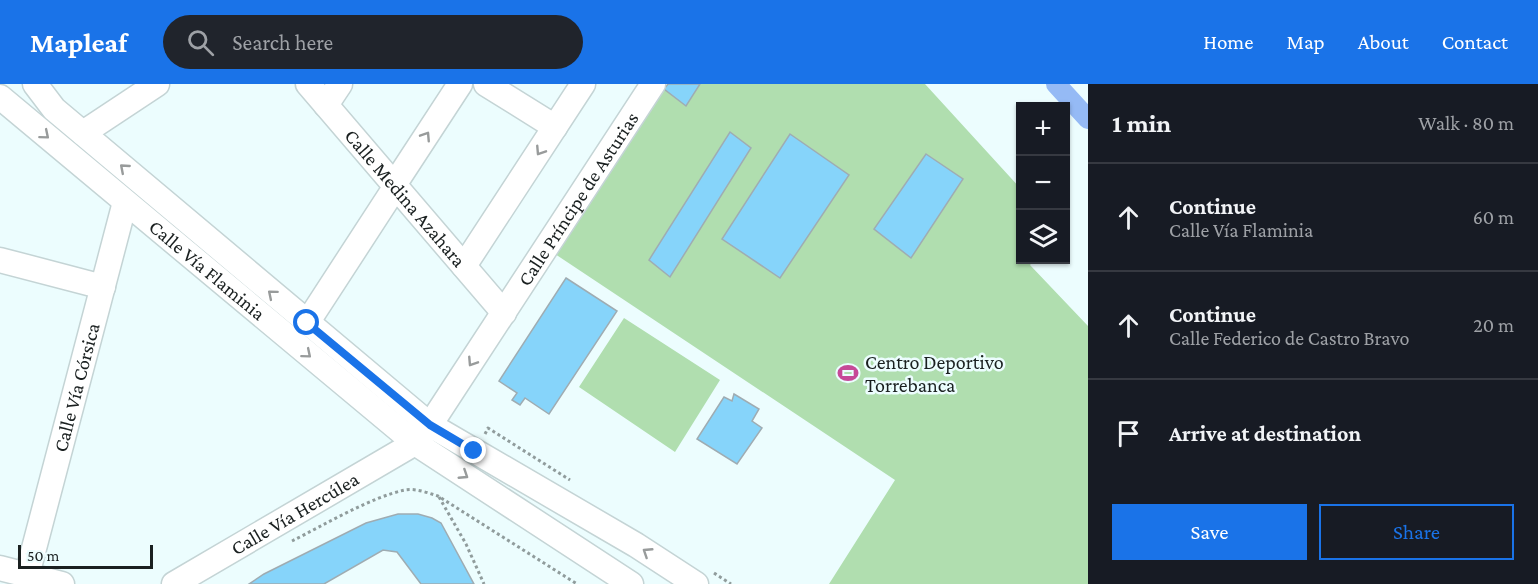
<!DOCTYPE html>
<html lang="en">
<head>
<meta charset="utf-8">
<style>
	body { margin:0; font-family:"Crimson Pro",serif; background:#20242c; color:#f1f3f6 }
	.controls { position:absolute; right:18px; top:18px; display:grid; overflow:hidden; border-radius:0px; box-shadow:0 2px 4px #0004 }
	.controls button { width:54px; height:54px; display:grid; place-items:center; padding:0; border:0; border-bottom:2px solid #363941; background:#171b24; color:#f1f3f6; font:30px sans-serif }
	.scale { position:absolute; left:18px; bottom:15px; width:135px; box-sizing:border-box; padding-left:6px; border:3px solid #1a2020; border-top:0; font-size:16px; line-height:21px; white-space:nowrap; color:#1a2020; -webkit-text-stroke:4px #ecfdfe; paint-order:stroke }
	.stop { position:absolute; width:18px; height:18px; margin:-14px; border:4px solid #1a73e8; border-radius:50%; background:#fff }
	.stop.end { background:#1a73e8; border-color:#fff; box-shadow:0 2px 6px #0008 }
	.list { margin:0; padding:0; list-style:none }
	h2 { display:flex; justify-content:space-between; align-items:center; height:78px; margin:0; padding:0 24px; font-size:26px }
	h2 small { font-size:20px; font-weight:400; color:#9ea1a6 }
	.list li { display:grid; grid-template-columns:39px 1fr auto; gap:18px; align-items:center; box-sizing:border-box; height:108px; padding:0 24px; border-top:2px solid #363941 }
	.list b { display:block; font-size:22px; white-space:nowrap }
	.list p { margin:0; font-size:20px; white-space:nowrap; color:#9ea1a6 }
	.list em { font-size:20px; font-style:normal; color:#9ea1a6 }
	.actions { display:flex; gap:12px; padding:18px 24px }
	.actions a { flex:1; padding:14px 0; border:2px solid #1a73e8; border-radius:0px; text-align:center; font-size:21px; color:#1a73e8 }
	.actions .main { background:#1a73e8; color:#fff }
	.icon { flex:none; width:33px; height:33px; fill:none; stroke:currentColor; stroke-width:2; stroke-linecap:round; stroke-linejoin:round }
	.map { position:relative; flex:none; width:1088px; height:500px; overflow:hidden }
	header { display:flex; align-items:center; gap:36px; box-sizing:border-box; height:84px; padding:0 30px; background:#1a73e8; color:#fff }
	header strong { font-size:28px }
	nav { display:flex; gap:33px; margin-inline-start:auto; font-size:21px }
	.search { width:420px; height:54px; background:#20242c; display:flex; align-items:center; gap:15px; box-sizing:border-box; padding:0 21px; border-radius:33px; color:#9ea1a6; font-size:22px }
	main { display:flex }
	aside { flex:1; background:#171b24 }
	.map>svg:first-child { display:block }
	.green { fill:#b0deaf }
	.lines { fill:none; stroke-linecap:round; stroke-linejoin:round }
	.canal { stroke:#95baf5; stroke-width:20 }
	.building { fill:#86d4fa; stroke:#9facb2; stroke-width:1.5 }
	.minor-casing { stroke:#c4d4d5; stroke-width:27 }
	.path { stroke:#909c9c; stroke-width:3; stroke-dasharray:3 3; stroke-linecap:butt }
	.minor { stroke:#fff; stroke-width:24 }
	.oneway { stroke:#989b9b }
	.route { stroke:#1a73e8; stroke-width:8 }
	.labels { text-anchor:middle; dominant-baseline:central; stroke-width:5; stroke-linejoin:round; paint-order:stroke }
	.street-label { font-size:20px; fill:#1a2020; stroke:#ecfdfe }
	.poi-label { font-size:20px; fill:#1a2020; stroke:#ecfdfe; text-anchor:start }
</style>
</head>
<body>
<header>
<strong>Mapleaf</strong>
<div class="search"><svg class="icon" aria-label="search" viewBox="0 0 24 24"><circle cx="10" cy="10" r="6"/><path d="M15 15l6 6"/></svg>Search here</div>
<nav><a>Home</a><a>Map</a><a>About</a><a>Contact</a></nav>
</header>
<main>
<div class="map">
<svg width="1088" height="500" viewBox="0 0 1088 500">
	<rect width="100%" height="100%" fill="#ecfdfe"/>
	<!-- green -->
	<path class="green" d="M 668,0 L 925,0 L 1020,104 L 1020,176 L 1034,176 L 1030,181 L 1088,242 L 1088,500 L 829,500 L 895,396 L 555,170 Z
		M 624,234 L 720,296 L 675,368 L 579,303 Z"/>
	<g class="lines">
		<!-- canal -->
		<path class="canal" d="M 1056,0 L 1088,35"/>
	</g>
	<!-- building -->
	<path class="building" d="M 668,0 L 700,0 L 686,22 L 664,5 Z
		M 730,48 L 751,64 L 670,193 L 649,176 Z
		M 790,50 L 849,91 L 780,194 L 722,155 Z
		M 926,70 L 963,95 L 911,174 L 874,145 Z
		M 566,194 L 617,227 L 549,330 L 525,314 L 520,321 L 512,316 L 517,309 L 499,297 Z
		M 734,310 L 759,325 L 752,337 L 762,344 L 737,380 L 697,355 L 724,313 L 732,317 Z
		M 398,430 L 418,430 L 432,434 L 441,439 L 474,500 L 421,500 L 397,468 L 383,466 L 324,500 L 249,500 L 264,490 L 366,439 Z"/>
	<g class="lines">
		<!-- minor casing -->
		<g class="minor-casing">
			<g id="minor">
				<path d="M 35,0 L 54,25 L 430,341 L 636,461 L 696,500"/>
				<path id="s1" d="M 308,0 L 504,229"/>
				<path d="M 486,0 L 555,43"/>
				<path id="s2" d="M 0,13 L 415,359 L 631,500"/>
				<path d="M 326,21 L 340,0"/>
				<path d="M 83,49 L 157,0"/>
				<path d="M 394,101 L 460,0"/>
				<path d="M 0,176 L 103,203"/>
				<path d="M 464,182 L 583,0"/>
				<path d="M 307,239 L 396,102"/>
				<path d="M 0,484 L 62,500"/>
				<path id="s3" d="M 27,491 L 125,118"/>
				<path id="s4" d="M 174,500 L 415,359 L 430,341 L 653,0"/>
			</g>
		</g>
		<!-- path -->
		<path class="path" d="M 485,350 L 488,344 L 570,396
			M 439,413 L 466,460 L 484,500
			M 292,457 C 324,441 371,413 405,406 C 416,404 428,409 438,412 L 577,500
			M 714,489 L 731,500"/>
		<!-- minor -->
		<use href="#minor" class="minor"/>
	</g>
	<!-- one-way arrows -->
	<defs><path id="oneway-chevron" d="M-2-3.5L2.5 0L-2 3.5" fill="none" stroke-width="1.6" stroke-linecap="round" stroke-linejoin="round" transform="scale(1.5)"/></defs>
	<g class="oneway">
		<use href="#oneway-chevron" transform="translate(45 51) rotate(40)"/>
		<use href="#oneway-chevron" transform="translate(426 52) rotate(-57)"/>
		<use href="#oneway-chevron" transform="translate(540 67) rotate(123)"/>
		<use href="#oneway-chevron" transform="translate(124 84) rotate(-139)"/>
		<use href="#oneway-chevron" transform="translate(272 210) rotate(-140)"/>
		<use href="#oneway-chevron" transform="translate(307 270) rotate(40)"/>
		<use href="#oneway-chevron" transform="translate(472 278) rotate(123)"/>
		<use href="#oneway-chevron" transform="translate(464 391) rotate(33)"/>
		<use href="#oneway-chevron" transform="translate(647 468) rotate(-147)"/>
	</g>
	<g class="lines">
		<!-- route -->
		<path class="route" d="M 307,239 L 430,341 L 474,367"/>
	</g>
	<!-- icons -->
	<defs>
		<g id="stadium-bare" transform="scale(1.62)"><path d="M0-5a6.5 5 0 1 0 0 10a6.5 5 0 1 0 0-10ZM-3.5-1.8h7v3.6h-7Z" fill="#c64997" stroke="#ecfdfe" stroke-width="2.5" paint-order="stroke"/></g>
	</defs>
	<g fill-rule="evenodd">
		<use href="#stadium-bare" x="848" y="289"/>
	</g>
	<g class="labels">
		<!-- street labels -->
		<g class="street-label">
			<text stroke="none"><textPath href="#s1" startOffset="150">Calle Medina Azahara</textPath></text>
			<text stroke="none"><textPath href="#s4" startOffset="573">Calle Príncipe de Asturias</textPath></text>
			<text stroke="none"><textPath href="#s2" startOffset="270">Calle Vía Flaminia</textPath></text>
			<text stroke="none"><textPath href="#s3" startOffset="194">Calle Vía Córsica</textPath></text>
			<text stroke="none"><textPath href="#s4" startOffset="140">Calle Vía Hercúlea</textPath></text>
		</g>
		<!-- poi labels -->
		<g class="poi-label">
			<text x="865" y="278">Centro Deportivo<tspan x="865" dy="23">Torrebanca</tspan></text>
		</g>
	</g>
</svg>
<div class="controls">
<button>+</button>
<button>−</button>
<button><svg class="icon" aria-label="layers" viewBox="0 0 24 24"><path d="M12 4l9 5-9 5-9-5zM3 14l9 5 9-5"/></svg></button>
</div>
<div class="scale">50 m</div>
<div class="stop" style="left:307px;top:239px"></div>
<div class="stop end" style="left:474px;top:367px"></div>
</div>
<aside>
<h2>1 min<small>Walk · 80 m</small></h2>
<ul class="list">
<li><svg class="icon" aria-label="ahead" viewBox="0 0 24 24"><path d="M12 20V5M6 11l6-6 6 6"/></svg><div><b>Continue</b><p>Calle Vía Flaminia</p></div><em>60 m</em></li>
<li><svg class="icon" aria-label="ahead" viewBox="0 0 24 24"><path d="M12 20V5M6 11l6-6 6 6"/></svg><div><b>Continue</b><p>Calle Federico de Castro Bravo</p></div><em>20 m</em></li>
<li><svg class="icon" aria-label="arrive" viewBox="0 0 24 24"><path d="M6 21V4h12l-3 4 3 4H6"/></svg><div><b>Arrive at destination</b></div></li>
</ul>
<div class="actions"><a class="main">Save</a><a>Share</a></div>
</aside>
</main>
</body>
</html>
